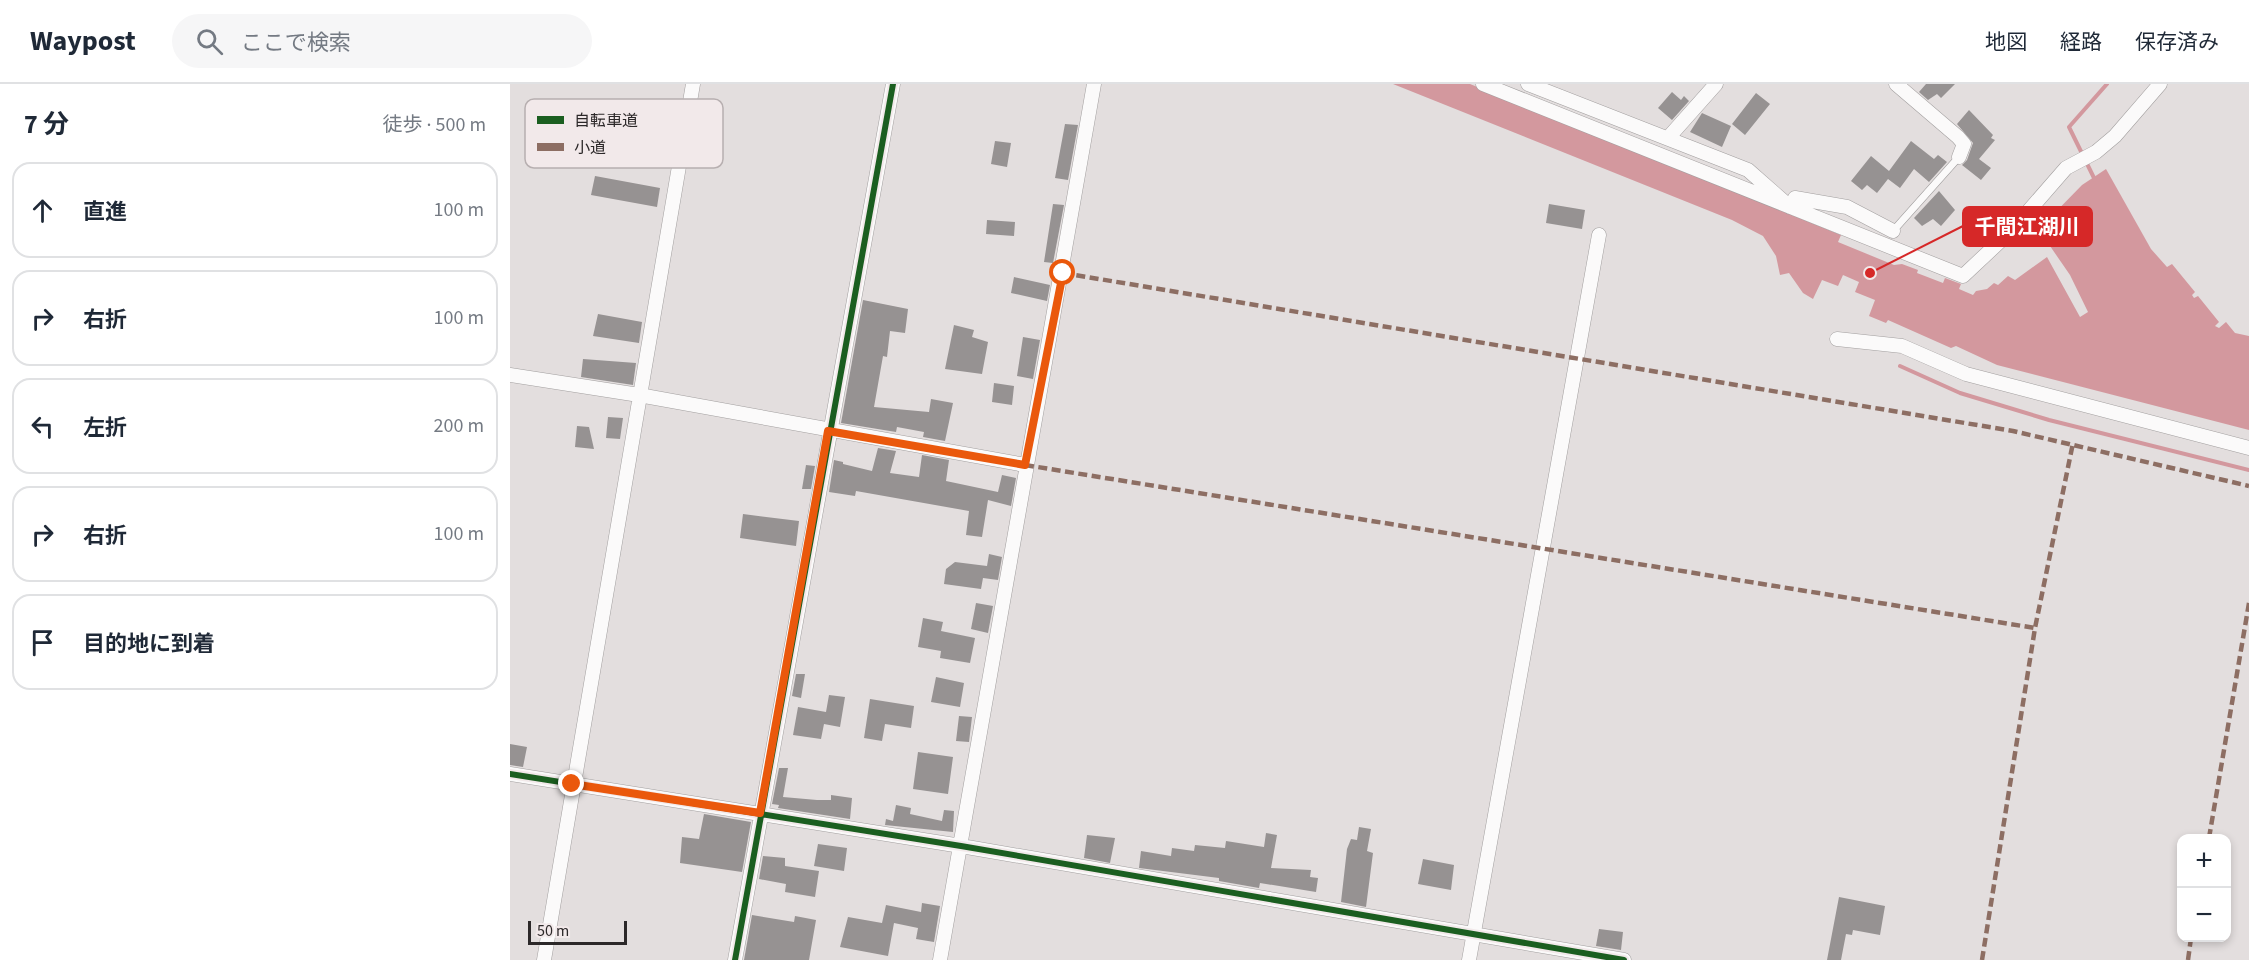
<!DOCTYPE html>
<html lang="ja">
<head>
<meta charset="utf-8">
<style>
	body { margin:0; font-family:"Source Sans 3","Noto Sans JP",sans-serif; background:#f6f6f7; color:#1f2937 }
	.controls { position:absolute; right:18px; bottom:18px; display:grid; overflow:hidden; border-radius:12px; box-shadow:0 3px 9px #0003 }
	.controls button { width:54px; height:54px; display:grid; place-items:center; padding:0; border:0; border-bottom:2px solid #e0e1e3; background:#fff; color:#1f2937; font:30px sans-serif }
	.scale { position:absolute; left:18px; bottom:15px; width:99px; box-sizing:border-box; padding-left:6px; border:3px solid #2c2829; border-top:0; font-size:16px; line-height:21px; white-space:nowrap; color:#2c2829; -webkit-text-stroke:4px #f2e9ea; paint-order:stroke }
	.stop { position:absolute; width:18px; height:18px; margin:-14px; border:4px solid #ea580c; border-radius:50%; background:#fff }
	.stop.end { background:#ea580c; border-color:#fff; box-shadow:0 2px 6px #0008 }
	.list { margin:0; padding:0; list-style:none }
	h2 { display:flex; justify-content:space-between; align-items:center; height:78px; margin:0; padding:0 24px; font-size:26px }
	h2 small { font-size:20px; font-weight:400; color:#747a83 }
	.list li { display:grid; grid-template-columns:39px 1fr auto; gap:18px; align-items:center; box-sizing:border-box; height:96px; margin:0 12px 12px; padding:0 12px; border:2px solid #e0e1e3; border-radius:18px }
	.list b { display:block; font-size:22px; white-space:nowrap }
	.list em { font-size:20px; font-style:normal; color:#747a83 }
	.icon { flex:none; width:33px; height:33px; fill:none; stroke:currentColor; stroke-width:2; stroke-linecap:round; stroke-linejoin:round }
	.map { position:relative; flex:none; width:1739px; height:876px; overflow:hidden }
	header { display:flex; align-items:center; gap:36px; box-sizing:border-box; height:84px; padding:0 30px; background:#fff; border-bottom:2px solid #e0e1e3 }
	header strong { font-size:28px }
	nav { display:flex; gap:33px; margin-inline-start:auto; font-size:21px }
	.search { width:420px; height:54px; background:#f6f6f7; display:flex; align-items:center; gap:15px; box-sizing:border-box; padding:0 21px; border-radius:33px; color:#747a83; font-size:22px }
	main { display:flex }
	aside { flex:1; background:#fff }
	.map>svg:first-child { display:block }
	.water { fill:#d3989e }
	.lines { fill:none; stroke-linecap:round; stroke-linejoin:round }
	.stream { stroke:#d3989e; stroke-width:4 }
	.building { fill:#969292 }
	.service-casing { stroke:#a29f9f; stroke-width:8 }
	.minor-casing { stroke:#a29f9f; stroke-width:15 }
	.service { stroke:#fbfafa; stroke-width:7 }
	.minor { stroke:#fbfafa; stroke-width:14 }
	.quiet { stroke:#8d6e63; stroke-width:4.5; stroke-dasharray:9 4.5; stroke-linecap:butt }
	.cycleway-casing { stroke:#f2e9ea; stroke-width:10 }
	.cycleway { stroke:#1b5e20; stroke-width:6 }
	.route { stroke:#ea580c; stroke-width:8 }
	.key { fill:#f2e9ea; stroke:#b7afb0; stroke-width:1.5 }
	.key-label { font-size:16px; fill:#2c2829 }
	.leader { fill:none; stroke:#d62828; stroke-width:2 }
	.callout-dot { fill:#d62828; stroke:#f2e9ea; stroke-width:2 }
	.callout { fill:#d62828; stroke:#d62828; stroke-width:2 }
	.callout-label { font-size:21px; text-anchor:middle; font-weight:bold; fill:#fff }
</style>
</head>
<body>
<header>
<strong>Waypost</strong>
<div class="search"><svg class="icon" aria-label="search" viewBox="0 0 24 24"><circle cx="10" cy="10" r="6"/><path d="M15 15l6 6"/></svg>ここで検索</div>
<nav><a>地図</a><a>経路</a><a>保存済み</a></nav>
</header>
<main>
<aside>
<h2>7 分<small>徒歩 · 500 m</small></h2>
<ul class="list">
<li><svg class="icon" aria-label="ahead" viewBox="0 0 24 24"><path d="M12 20V5M6 11l6-6 6 6"/></svg><div><b>直進</b></div><em>100 m</em></li>
<li><svg class="icon" aria-label="right" viewBox="0 0 24 24"><path d="M7 20v-9h11M14 6l5 5-5 5"/></svg><div><b>右折</b></div><em>100 m</em></li>
<li><svg class="icon" aria-label="left" viewBox="0 0 24 24"><path d="M17 20v-9H6M10 6l-5 5 5 5"/></svg><div><b>左折</b></div><em>200 m</em></li>
<li><svg class="icon" aria-label="right" viewBox="0 0 24 24"><path d="M7 20v-9h11M14 6l5 5-5 5"/></svg><div><b>右折</b></div><em>100 m</em></li>
<li><svg class="icon" aria-label="arrive" viewBox="0 0 24 24"><path d="M6 21V4h12l-3 4 3 4H6"/></svg><div><b>目的地に到着</b></div></li>
</ul>
</aside>
<div class="map">
<svg width="1739" height="876" viewBox="0 0 1739 876">
	<rect width="100%" height="100%" fill="#e3dede"/>
	<!-- water -->
	<path class="water" d="M 883,0 L 960,0 L 1331,151 L 1328,158 L 1384,181 L 1392,180 L 1408,186 L 1407,189 L 1433,199 L 1435,194 L 1451,200 L 1449,205 L 1463,211 L 1466,207 L 1477,205 L 1484,199 L 1488,201 L 1498,192 L 1505,196 L 1537,173 L 1570,233 L 1578,228 L 1560,191 L 1540,162 L 1544,156 L 1531,143 L 1572,101 L 1596,85 L 1641,165 L 1657,183 L 1662,180 L 1685,208 L 1682,211 L 1684,214 L 1688,212 L 1709,238 L 1705,242 L 1709,244 L 1716,238 L 1725,249 L 1739,252 L 1739,346 L 1487,281 L 1446,262 L 1441,264 L 1378,236 L 1376,239 L 1359,232 L 1365,216 L 1345,208 L 1349,198 L 1333,191 L 1328,202 L 1312,196 L 1303,215 L 1293,209 L 1279,189 L 1270,191 L 1266,172 L 1253,152 L 1222,136 Z"/>
	<g class="lines">
		<!-- stream -->
		<path class="stream" d="M 1585,96 L 1559,43 L 1597,0
			M 1390,282 L 1450,309 L 1539,336 L 1739,386"/>
	</g>
	<!-- building -->
	<path class="building" d="M 1416,0 L 1445,0 L 1431,14 L 1427,10 L 1418,16 L 1409,8 Z
		M 1162,8 L 1171,16 L 1174,12 L 1179,17 L 1162,36 L 1148,24 Z
		M 1246,9 L 1260,20 L 1235,51 L 1222,40 Z
		M 1459,26 L 1483,51 L 1481,54 L 1485,56 L 1469,75 L 1481,84 L 1471,96 L 1452,81 L 1457,76 L 1463,59 L 1447,40 Z
		M 1192,29 L 1221,42 L 1212,63 L 1180,48 Z
		M 555,40 L 568,41 L 558,96 L 545,94 Z
		M 485,57 L 501,59 L 497,83 L 481,80 Z
		M 1401,57 L 1424,75 L 1428,71 L 1437,78 L 1419,98 L 1404,85 L 1390,104 L 1378,95 L 1367,109 L 1357,101 L 1352,106 L 1341,97 L 1361,72 L 1379,87 Z
		M 85,92 L 150,104 L 147,123 L 81,111 Z
		M 1429,107 L 1445,126 L 1431,142 L 1423,135 L 1412,142 L 1404,134 Z
		M 543,120 L 554,121 L 543,179 L 534,178 Z
		M 1039,120 L 1075,126 L 1072,145 L 1036,139 Z
		M 477,136 L 505,138 L 504,152 L 476,150 Z
		M 504,193 L 540,201 L 537,217 L 501,209 Z
		M 353,216 L 398,225 L 395,249 L 380,247 L 377,273 L 373,272 L 364,323 L 419,328 L 421,315 L 443,319 L 435,357 L 413,353 L 414,348 L 387,343 L 386,348 L 331,339 Z
		M 88,230 L 132,238 L 129,259 L 83,252 Z
		M 444,241 L 464,246 L 462,253 L 478,258 L 472,290 L 435,285 Z
		M 513,253 L 530,256 L 523,295 L 507,292 Z
		M 73,275 L 126,279 L 123,301 L 71,293 Z
		M 484,299 L 504,302 L 502,321 L 482,318 Z
		M 98,333 L 113,334 L 110,355 L 96,354 Z
		M 67,342 L 79,343 L 84,365 L 65,363 Z
		M 368,364 L 386,367 L 380,389 L 409,393 L 412,371 L 439,376 L 436,397 L 488,408 L 492,391 L 506,394 L 501,422 L 478,416 L 472,453 L 456,451 L 459,427 L 346,407 L 345,412 L 319,408 L 324,376 L 333,378 L 333,380 L 362,387 Z
		M 296,381 L 305,382 L 301,405 L 292,405 Z
		M 233,430 L 289,437 L 286,462 L 230,454 Z
		M 479,470 L 492,473 L 488,496 L 473,494 L 471,505 L 434,500 L 436,485 L 445,478 L 477,482 Z
		M 466,519 L 483,522 L 478,549 L 461,545 Z
		M 413,534 L 433,538 L 431,547 L 465,554 L 460,579 L 430,574 L 431,567 L 408,563 Z
		M 286,590 L 295,590 L 291,614 L 282,612 Z
		M 426,593 L 454,599 L 450,623 L 421,618 Z
		M 319,611 L 335,613 L 330,643 L 314,640 L 311,655 L 283,651 L 288,623 L 316,628 Z
		M 360,615 L 404,622 L 401,644 L 375,640 L 372,657 L 354,654 Z
		M 449,632 L 462,633 L 459,658 L 446,657 Z
		M 0,660 L 17,663 L 13,683 L 0,681 Z
		M 408,668 L 443,673 L 438,710 L 403,705 Z
		M 269,684 L 278,684 L 273,713 L 307,716 L 321,716 L 321,711 L 342,714 L 340,735 L 268,724 L 269,721 L 262,720 Z
		M 386,721 L 401,724 L 400,730 L 432,737 L 434,726 L 444,727 L 443,748 L 375,741 L 376,735 L 383,737 Z
		M 194,730 L 241,738 L 232,788 L 170,779 L 172,753 L 189,755 Z
		M 849,743 L 861,745 L 857,767 L 863,769 L 856,823 L 831,818 L 837,765 L 841,755 L 847,756 Z
		M 756,749 L 767,751 L 761,784 L 801,786 L 800,793 L 808,794 L 806,808 L 750,799 L 749,804 L 709,797 L 709,794 L 629,784 L 631,767 L 661,772 L 662,764 L 684,767 L 685,761 L 715,764 L 716,757 L 754,763 Z
		M 577,751 L 605,754 L 600,779 L 574,774 Z
		M 308,760 L 337,764 L 334,787 L 304,782 Z
		M 253,772 L 275,774 L 275,782 L 309,787 L 305,813 L 275,808 L 276,800 L 249,795 Z
		M 913,775 L 944,781 L 941,806 L 908,800 Z
		M 1329,813 L 1375,822 L 1370,851 L 1343,846 L 1342,851 L 1336,850 L 1331,876 L 1317,876 Z
		M 412,819 L 430,822 L 424,858 L 406,855 L 408,844 L 384,839 L 378,872 L 330,863 L 338,833 L 372,839 L 376,821 L 411,828 Z
		M 242,831 L 284,838 L 285,832 L 306,836 L 299,876 L 234,876 Z
		M 1089,845 L 1113,848 L 1111,866 L 1086,862 Z"/>
	<g class="lines">
		<!-- service casing -->
		<g class="service-casing">
			<path id="service" d="M 1383,147 L 1449,73"/>
		</g>
		<!-- minor casing -->
		<g class="minor-casing">
			<path id="minor" d="M 973,0 L 1453,192 L 1502,146 L 1556,84 L 1586,68 L 1605,52 L 1650,0
				M 1018,0 L 1238,86 L 1280,123 L 1285,114 L 1337,123 L 1383,147
				M 1386,0 L 1448,53 L 1454,60 L 1449,73
				M 1158,54 L 1206,0
				M 1327,255 L 1392,262 L 1456,290 L 1739,364
				M 0,291 L 129,311 L 515,381
				M 0,690 L 451,762 L 1114,876
				M 34,876 L 183,0
				M 225,876 L 383,0
				M 430,876 L 584,0
				M 959,876 L 1089,151"/>
		</g>
		<!-- service -->
		<use href="#service" class="service"/>
		<!-- minor -->
		<use href="#minor" class="minor"/>
		<!-- quiet -->
		<path class="quiet" d="M 553,189 L 1503,347 L 1739,402
			M 515,381 L 1525,544
			M 1699,754 L 1739,519
			M 1472,876 L 1525,544 L 1563,359
			M 1678,876 L 1681,854"/>
		<!-- cycleway casing -->
		<g class="cycleway-casing">
			<path id="cycleway" d="M 0,690 L 451,762 L 1114,876
				M 225,876 L 383,0"/>
		</g>
		<!-- cycleway -->
		<use href="#cycleway" class="cycleway"/>
	</g>
	<g class="lines">
		<!-- route -->
		<path class="route" d="M 62,700 L 250,729 L 318,347 L 515,381 L 553,189"/>
	</g>
	<!-- legend -->
	<rect x="15" y="15" width="198" height="69" rx="9" class="key"/>
	<rect x="27" y="32" width="27" height="8" fill="#1b5e20"/>
	<rect x="27" y="59" width="27" height="8" fill="#8d6e63"/>
	<g class="key-label">
		<text x="64" y="42">自転車道</text>
		<text x="64" y="69">小道</text>
	</g>
	<!-- callouts -->
	<path class="leader" d="M1360 189L1453 142"/>
	<circle class="callout-dot" cx="1360" cy="189" r="6"/>
	<rect class="callout" x="1453" y="123" width="129" height="39" rx="6"/>
	<g class="callout-label">
		<text x="1517" y="150">千間江湖川</text>
	</g>
</svg>
<div class="controls">
<button>+</button>
<button>−</button>
</div>
<div class="scale">50 m</div>
<div class="stop" style="left:553px;top:189px"></div>
<div class="stop end" style="left:62px;top:700px"></div>
</div>
</main>
</body>
</html>
